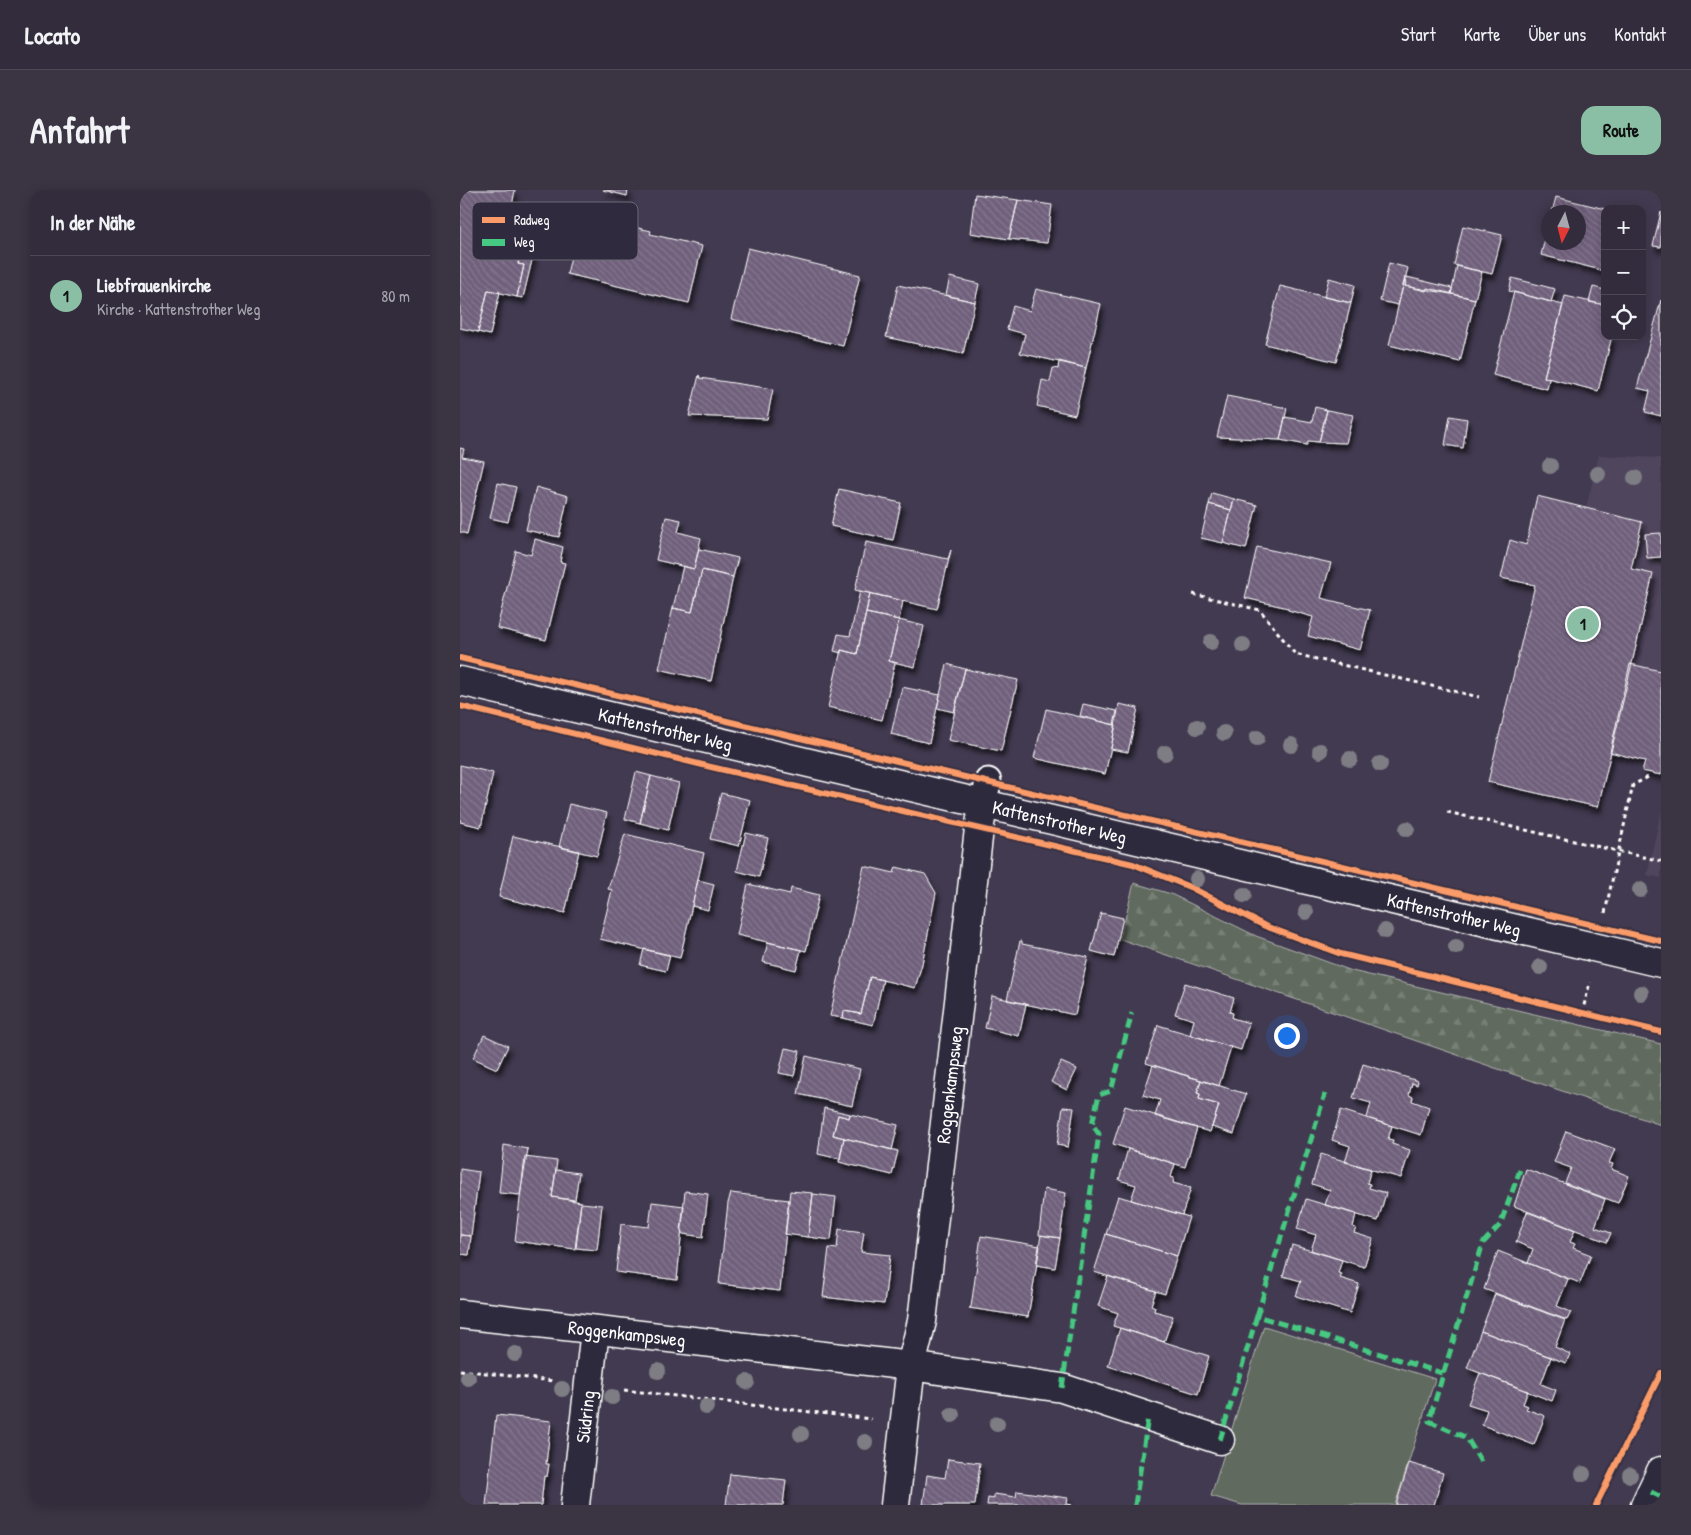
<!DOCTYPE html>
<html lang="de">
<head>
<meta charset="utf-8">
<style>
	body { margin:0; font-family:"Patrick Hand",sans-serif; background:#3a3443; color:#f1f3f6 }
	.controls { position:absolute; right:15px; top:15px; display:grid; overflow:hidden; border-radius:10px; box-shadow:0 2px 12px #0003 }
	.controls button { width:45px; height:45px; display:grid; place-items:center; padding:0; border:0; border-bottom:1px solid #4d4856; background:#322c3c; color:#f1f3f6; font:25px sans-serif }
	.compass { position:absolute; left:1081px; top:15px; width:45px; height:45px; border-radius:50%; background:#322c3c; box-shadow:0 2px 12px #0003; rotate:186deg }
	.you { position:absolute; left:826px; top:845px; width:18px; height:18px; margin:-12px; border:4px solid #fff; border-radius:50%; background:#1a73e8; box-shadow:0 0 0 8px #1a73e833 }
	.badge { display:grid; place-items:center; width:32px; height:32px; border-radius:50%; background:#8abfa5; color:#111; font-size:16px; font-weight:700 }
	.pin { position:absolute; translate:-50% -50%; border:2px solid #fff; box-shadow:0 1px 5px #0006 }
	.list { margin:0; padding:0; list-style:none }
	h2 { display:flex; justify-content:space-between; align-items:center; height:65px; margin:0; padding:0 20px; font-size:21px }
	h2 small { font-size:16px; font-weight:400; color:#a8a7af }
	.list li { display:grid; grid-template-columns:32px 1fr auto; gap:15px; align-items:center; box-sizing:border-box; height:80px; padding:0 20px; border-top:1px solid #4d4856 }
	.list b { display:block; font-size:19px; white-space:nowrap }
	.list p { margin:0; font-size:16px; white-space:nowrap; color:#a8a7af }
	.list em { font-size:16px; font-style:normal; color:#a8a7af }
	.icon { flex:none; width:28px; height:28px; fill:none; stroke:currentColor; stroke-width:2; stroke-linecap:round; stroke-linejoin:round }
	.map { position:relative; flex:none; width:1201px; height:1315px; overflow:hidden; border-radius:15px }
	header { display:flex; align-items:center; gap:30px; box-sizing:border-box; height:70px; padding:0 25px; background:#322c3c; border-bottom:1px solid #4d4856 }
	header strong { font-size:24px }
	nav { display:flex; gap:28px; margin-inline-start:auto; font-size:18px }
	.intro { display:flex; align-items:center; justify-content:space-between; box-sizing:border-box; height:120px; padding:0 30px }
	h1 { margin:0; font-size:35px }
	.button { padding:12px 22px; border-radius:15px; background:#8abfa5; color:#111; font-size:18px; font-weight:700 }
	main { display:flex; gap:30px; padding:0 30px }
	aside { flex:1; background:#322c3c; border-radius:15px; box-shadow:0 2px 12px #0003 }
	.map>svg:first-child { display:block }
	.built { fill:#50455d }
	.forest { fill:url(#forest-firs); stroke:#b0b4ae }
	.park { fill:#606a5e; stroke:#b0b4ae }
	.building { fill:url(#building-back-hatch); stroke:#fff; filter:url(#shadow) }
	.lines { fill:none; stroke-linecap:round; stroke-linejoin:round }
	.lane-casing { stroke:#fff; stroke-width:29 }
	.street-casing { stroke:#fff; stroke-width:31 }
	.path { stroke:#fff; stroke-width:3; stroke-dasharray:4 4; stroke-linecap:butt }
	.lane { stroke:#2f2a3d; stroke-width:25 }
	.street { stroke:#2f2a3d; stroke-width:28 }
	.quiet { stroke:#46c982; stroke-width:5; stroke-dasharray:10 5; stroke-linecap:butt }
	.cycleway-casing { stroke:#2f2a3d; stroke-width:9 }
	.cycleway { stroke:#fa9b69; stroke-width:6 }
	.tree { fill:#7e7d84 }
	.labels { text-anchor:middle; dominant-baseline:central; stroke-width:4; stroke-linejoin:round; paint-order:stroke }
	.street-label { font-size:19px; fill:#fff; stroke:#2f2a3d }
	.key { fill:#2f2a3d; stroke:#6d6a77; stroke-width:1 }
	.key-label { font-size:14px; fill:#fff }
</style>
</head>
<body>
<header>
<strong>Locato</strong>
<nav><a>Start</a><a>Karte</a><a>Über uns</a><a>Kontakt</a></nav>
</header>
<div class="intro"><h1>Anfahrt</h1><a class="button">Route</a></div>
<main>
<aside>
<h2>In der Nähe<small></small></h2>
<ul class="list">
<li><span class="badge">1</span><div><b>Liebfrauenkirche</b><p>Kirche · Kattenstrother Weg</p></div><em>80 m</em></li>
</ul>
</aside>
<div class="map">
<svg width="1201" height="1315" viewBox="0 0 1201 1315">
	<defs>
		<pattern id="forest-firs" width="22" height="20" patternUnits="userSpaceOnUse" patternTransform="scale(1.25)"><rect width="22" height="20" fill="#606a5e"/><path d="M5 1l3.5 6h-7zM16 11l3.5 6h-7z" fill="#788076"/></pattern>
		<pattern id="building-back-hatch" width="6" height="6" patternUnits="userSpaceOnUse" patternTransform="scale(1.25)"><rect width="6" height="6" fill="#70607c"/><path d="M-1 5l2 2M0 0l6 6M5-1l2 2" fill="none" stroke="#857890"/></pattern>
		<filter id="shadow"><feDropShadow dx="3" dy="5.5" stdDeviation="2.5" flood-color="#0009"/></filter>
	</defs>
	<rect width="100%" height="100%" fill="#423a50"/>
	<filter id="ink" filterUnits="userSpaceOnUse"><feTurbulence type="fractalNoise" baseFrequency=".02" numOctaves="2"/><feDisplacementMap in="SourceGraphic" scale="10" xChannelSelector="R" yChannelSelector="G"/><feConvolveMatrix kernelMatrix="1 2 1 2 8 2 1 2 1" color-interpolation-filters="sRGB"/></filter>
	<g filter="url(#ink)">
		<!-- built -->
		<path class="built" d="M 1139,265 L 1201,268 L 1201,480 L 1171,474 L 1193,384 L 1171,379 L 1182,332 L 1126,318 Z
			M 1201,621 L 1201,688 L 1187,685 Z"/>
		<!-- forest -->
		<path class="forest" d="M 674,693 L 711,704 L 796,746 L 892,781 L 1201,854 L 1201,935 L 660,749 Z"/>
		<!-- park -->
		<path class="park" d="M 804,1136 L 975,1189 L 935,1315 L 782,1315 L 751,1306 Z"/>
		<!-- building -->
		<path class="building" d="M 0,0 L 55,0 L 51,21 L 70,25 L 58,74 L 64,75 L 57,107 L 28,100 L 18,142 L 0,138 Z
			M 143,0 L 168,0 L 167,6 Z
			M 515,4 L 558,10 L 549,49 L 510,43 Z
			M 1096,7 L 1145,19 L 1145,81 L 1081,65 L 1088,36 L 1088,52 L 1118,52 L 1118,22 L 1092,22 Z
			M 558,10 L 592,15 L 587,53 L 549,49 Z
			M 1201,22 L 1201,57 L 1193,56 Z
			M 70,25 L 82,28 L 63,108 L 57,107 L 64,75 L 58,74 Z
			M 120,28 L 173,41 L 174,37 L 191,41 L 190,44 L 242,56 L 229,113 L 107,84 Z
			M 1003,36 L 1042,45 L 1032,84 L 994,75 Z
			M 288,58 L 400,85 L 383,156 L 271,129 Z
			M 929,73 L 948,78 L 938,115 L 920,111 Z
			M 997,76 L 1022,82 L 1015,109 L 991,104 Z
			M 490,87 L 519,94 L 515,112 L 486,105 Z
			M 945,87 L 947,87 L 945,96 L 966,101 L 967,98 L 1015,109 L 1000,172 L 929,155 Z
			M 947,87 L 992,98 L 991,104 L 945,96 Z
			M 869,88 L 895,95 L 891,113 L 864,107 Z
			M 1052,88 L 1095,99 L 1091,112 L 1049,101 Z
			M 438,95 L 515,112 L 503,164 L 426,147 Z
			M 820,96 L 891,113 L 876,172 L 805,154 Z
			M 1133,97 L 1145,100 L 1145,115 L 1129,112 Z
			M 576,99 L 641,114 L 626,178 L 560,163 L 565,144 L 547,139 L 553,116 L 570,121 Z
			M 28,100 L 40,102 L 30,145 L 18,142 Z
			M 1054,102 L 1103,115 L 1084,187 L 1089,189 L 1087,199 L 1033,185 Z
			M 1105,106 L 1145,115 L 1145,146 L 1152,146 L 1138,201 L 1084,187 Z
			M 1201,110 L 1201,226 L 1185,222 L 1190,201 L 1177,198 Z
			M 599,171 L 626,178 L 615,225 L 577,216 L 582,190 L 590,192 L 593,178 L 598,179 Z
			M 239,185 L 240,188 L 313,199 L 307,229 L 229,226 Z
			M 767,206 L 827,218 L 820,250 L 757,247 Z
			M 855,217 L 867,220 L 859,252 L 848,251 L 847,255 L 820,250 L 825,227 L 852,232 Z
			M 867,220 L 893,225 L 886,253 L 859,252 Z
			M 990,226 L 1007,229 L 1003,258 L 985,255 Z
			M 0,258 L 4,259 L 2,267 L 24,271 L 7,344 L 0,342 Z
			M 38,293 L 56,297 L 48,332 L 30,328 Z
			M 76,297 L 108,306 L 99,347 L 66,340 Z
			M 379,299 L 441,313 L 433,350 L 371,336 Z
			M 752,303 L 774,309 L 771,320 L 749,314 Z
			M 1077,306 L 1182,332 L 1171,379 L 1193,384 L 1138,617 L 1028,592 L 1075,395 L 1041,388 L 1050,350 L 1066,355 Z
			M 774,309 L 797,315 L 786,359 L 763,353 Z
			M 749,314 L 771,320 L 763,353 L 741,348 Z
			M 206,327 L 221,330 L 218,342 L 241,348 L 234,379 L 196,370 Z
			M 1201,343 L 1201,367 L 1187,368 L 1185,344 Z
			M 75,349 L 103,357 L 100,372 L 105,373 L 86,450 L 37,438 L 56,361 L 71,365 Z
			M 406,352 L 488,369 L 491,360 L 477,419 L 395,400 Z
			M 797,357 L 871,373 L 861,408 L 910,420 L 900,460 L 848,446 L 853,427 L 828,420 L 828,418 L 785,408 Z
			M 239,359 L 278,368 L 273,387 L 242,380 L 232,422 L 213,418 L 223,376 L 234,379 Z
			M 242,380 L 273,387 L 251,491 L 199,479 L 213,418 L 232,422 Z
			M 400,401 L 410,403 L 397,464 L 381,460 L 381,463 L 374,461 L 378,444 L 390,446 Z
			M 410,403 L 443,411 L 439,430 L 406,423 Z
			M 406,423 L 439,430 L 429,471 L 435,473 L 422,530 L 368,517 L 381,460 L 397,464 Z
			M 439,430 L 464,436 L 455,477 L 429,471 Z
			M 487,474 L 505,479 L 494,522 L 477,518 Z
			M 1170,474 L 1201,481 L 1201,585 L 1182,581 L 1185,571 L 1150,562 Z
			M 505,479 L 558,490 L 541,561 L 488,550 Z
			M 442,497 L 480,505 L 469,553 L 431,544 Z
			M 623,514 L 657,521 L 654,535 L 620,526 Z
			M 659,514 L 678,518 L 668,562 L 651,559 Z
			M 586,519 L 656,535 L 645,584 L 574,568 Z
			M 0,575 L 33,583 L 21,637 L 0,632 Z
			M 176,582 L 191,586 L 180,633 L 165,629 Z
			M 191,586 L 219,593 L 208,640 L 180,633 Z
			M 261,603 L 290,610 L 279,656 L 250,649 Z
			M 109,614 L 147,623 L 137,666 L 99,657 Z
			M 286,643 L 308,648 L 299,687 L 277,681 Z
			M 165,644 L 244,663 L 220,768 L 140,749 L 152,700 L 148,699 Z
			M 53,646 L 119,661 L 105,723 L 39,707 Z
			M 404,676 L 434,683 L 436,677 L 465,684 L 476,703 L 462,774 L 455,798 L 410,787 L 401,824 L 384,821 L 383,828 L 370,826 Z
			M 238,690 L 254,694 L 248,720 L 232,716 Z
			M 288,694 L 330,704 L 331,698 L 359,705 L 346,761 L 277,745 Z
			M 641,723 L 663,728 L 654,767 L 631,761 Z
			M 560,751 L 562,751 L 562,754 L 628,767 L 615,825 L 547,810 Z
			M 308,752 L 341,760 L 336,780 L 303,772 Z
			M 184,759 L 210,765 L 206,781 L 180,775 Z
			M 410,787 L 423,790 L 413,835 L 383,828 L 384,821 L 401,824 Z
			M 725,793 L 774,808 L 770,822 L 773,823 L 772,828 L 789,833 L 781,860 L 730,845 L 734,830 L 715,824 Z
			M 532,806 L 566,814 L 559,846 L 525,838 Z
			M 698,835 L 771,857 L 759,896 L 686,873 Z
			M 24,845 L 48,856 L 37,879 L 13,868 Z
			M 325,858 L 340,861 L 334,886 L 319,883 Z
			M 346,866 L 400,879 L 392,916 L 338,904 Z
			M 601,872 L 617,879 L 607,900 L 591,892 Z
			M 903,874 L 958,891 L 957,895 L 952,893 L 949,905 L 953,907 L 952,911 L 969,917 L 961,945 L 907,928 L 911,913 L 893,908 Z
			M 693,875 L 741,890 L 737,903 L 740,904 L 739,909 L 759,915 L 750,942 L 695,926 L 700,910 L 683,905 Z
			M 741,890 L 786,904 L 774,944 L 752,937 L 759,915 L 739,909 L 740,904 L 737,903 Z
			M 665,916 L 737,938 L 725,977 L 653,954 Z
			M 603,917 L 614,918 L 608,957 L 597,955 Z
			M 364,918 L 390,924 L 389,928 L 378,925 L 373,945 L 384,948 L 380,969 L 358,964 Z
			M 881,920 L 932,936 L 928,949 L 933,950 L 932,954 L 950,960 L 941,988 L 885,972 L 890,956 L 872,950 Z
			M 390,924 L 438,935 L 432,960 L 373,945 L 378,925 L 389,928 Z
			M 1106,941 L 1155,959 L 1149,973 L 1153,974 L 1151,979 L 1169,986 L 1158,1013 L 1105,993 L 1111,978 L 1094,972 Z
			M 384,948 L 438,961 L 432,985 L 379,972 Z
			M 44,955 L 68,959 L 60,1005 L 39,1003 Z
			M 668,959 L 715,974 L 711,987 L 714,988 L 713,993 L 731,998 L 722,1025 L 671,1010 L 676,995 L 659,990 Z
			M 861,964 L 911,979 L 907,993 L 910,994 L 909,998 L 926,1003 L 918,1031 L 865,1015 L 870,1000 L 852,994 Z
			M 65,967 L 97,971 L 92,1007 L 121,1012 L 115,1059 L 55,1051 Z
			M 0,979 L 19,982 L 11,1046 L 0,1045 Z
			M 1066,979 L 1145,1009 L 1135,1037 L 1151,1043 L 1147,1052 L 1054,1016 Z
			M 96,980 L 119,983 L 115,1010 L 92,1007 Z
			M 584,999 L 606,1003 L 600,1048 L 579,1045 Z
			M 225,1001 L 248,1004 L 243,1047 L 223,1044 L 221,1041 Z
			M 330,1001 L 353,1003 L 348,1047 L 325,1044 Z
			M 271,1003 L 329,1010 L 320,1101 L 259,1094 L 268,1013 Z
			M 353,1004 L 376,1007 L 371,1050 L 348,1047 Z
			M 658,1006 L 729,1027 L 717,1066 L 646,1044 Z
			M 846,1009 L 896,1024 L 893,1037 L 896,1038 L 894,1043 L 913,1049 L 904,1077 L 851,1060 L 856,1045 L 837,1039 Z
			M 192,1012 L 224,1016 L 217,1090 L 156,1082 L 161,1034 L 189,1037 Z
			M 121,1013 L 142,1015 L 137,1060 L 116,1058 Z
			M 1067,1022 L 1115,1040 L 1110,1052 L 1115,1054 L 1113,1058 L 1131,1065 L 1120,1093 L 1068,1073 L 1073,1059 L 1056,1052 Z
			M 379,1039 L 404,1042 L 401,1062 L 430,1065 L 424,1114 L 363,1107 L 369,1058 L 377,1059 Z
			M 646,1044 L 717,1066 L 705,1104 L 634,1082 Z
			M 0,1045 L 11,1046 L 9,1065 L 0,1064 Z
			M 581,1045 L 600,1048 L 595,1078 L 576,1075 Z
			M 521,1046 L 580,1056 L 568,1127 L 509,1118 L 511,1117 Z
			M 832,1055 L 882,1070 L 878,1083 L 882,1084 L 880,1088 L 899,1094 L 890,1123 L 836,1106 L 841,1091 L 823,1086 Z
			M 1038,1061 L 1108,1089 L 1097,1116 L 1111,1122 L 1107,1130 L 1024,1099 Z
			M 648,1086 L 696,1101 L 691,1115 L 695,1117 L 694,1121 L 713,1126 L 704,1152 L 653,1136 L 658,1123 L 638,1116 Z
			M 1035,1104 L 1105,1130 L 1095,1157 L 1110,1164 L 1106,1173 L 1021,1141 Z
			M 660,1138 L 749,1166 L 738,1204 L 648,1176 Z
			M 1021,1141 L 1091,1167 L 1081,1194 L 1096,1200 L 1092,1211 L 1007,1178 Z
			M 1020,1183 L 1068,1201 L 1063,1214 L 1068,1216 L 1066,1219 L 1085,1226 L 1074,1255 L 1022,1235 L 1027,1220 L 1008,1214 Z
			M 36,1225 L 91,1231 L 86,1274 L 89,1274 L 87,1287 L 84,1286 L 81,1315 L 26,1315 Z
			M 488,1269 L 520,1273 L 515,1315 L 463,1315 L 467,1285 L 485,1288 Z
			M 949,1273 L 983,1283 L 974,1315 L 936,1315 Z
			M 270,1284 L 326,1290 L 323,1315 L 266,1315 Z
			M 557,1301 L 608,1308 L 607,1314 L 612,1315 L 527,1315 L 528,1308 L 534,1309 L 534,1304 L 556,1307 Z"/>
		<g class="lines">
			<!-- lane casing -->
			<g class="lane-casing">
				<path id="lane" d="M 524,613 L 528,591"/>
			</g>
			<!-- street casing -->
			<g class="street-casing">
				<g id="street">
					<path id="s1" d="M 0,491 L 1201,773"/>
					<path id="s2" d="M 0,1124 L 451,1176 L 602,1198 L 760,1250"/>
					<path id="s3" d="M 115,1315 L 135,1140"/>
					<path id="s4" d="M 435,1315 L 451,1176 L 462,1131 L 519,639 L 524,613"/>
					<path d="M 1185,1315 L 1201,1281"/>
				</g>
			</g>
			<!-- path -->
			<path class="path" d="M 733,404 L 800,420 L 835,464 L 1019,507
				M 987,622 L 1201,671
				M 1145,723 L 1173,595 L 1190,586
				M 1122,823 L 1130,792
				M 0,1180 L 93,1191
				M 164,1200 L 411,1229"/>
			<!-- lane -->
			<use href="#lane" class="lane"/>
			<!-- street -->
			<use href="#street" class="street"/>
			<!-- quiet -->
			<path class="quiet" d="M 797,1126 L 865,904
				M 602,1198 L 639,944 L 632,934 L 639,905 L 651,901 L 672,823
				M 760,1250 L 797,1126 L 982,1183
				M 1021,1272 L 1007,1248 L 969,1231 L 1023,1053 L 1040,1035 L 1060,980
				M 1191,1302 L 1201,1307
				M 675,1315 L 688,1227"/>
			<!-- cycleway casing -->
			<g class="cycleway-casing">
				<path id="cycleway" d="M 0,468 L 1201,751
					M 0,516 L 251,577 L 673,674 L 732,698 L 805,736 L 881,764 L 1201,842
					M 1136,1315 L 1201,1183"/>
			</g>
			<!-- cycleway -->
			<use href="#cycleway" class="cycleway"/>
		</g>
		<!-- trees -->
		<g class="tree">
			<circle cx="1090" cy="276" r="8"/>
			<circle cx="1138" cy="284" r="8"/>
			<circle cx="1175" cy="288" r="8"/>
			<circle cx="751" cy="452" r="8"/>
			<circle cx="783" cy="455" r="8"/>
			<circle cx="737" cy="537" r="8"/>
			<circle cx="764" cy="543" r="8"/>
			<circle cx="797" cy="548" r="8"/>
			<circle cx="831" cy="555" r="8"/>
			<circle cx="860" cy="561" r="8"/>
			<circle cx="705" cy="563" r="8"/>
			<circle cx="890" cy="569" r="8"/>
			<circle cx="920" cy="574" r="8"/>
			<circle cx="947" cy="639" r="8"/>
			<circle cx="737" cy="689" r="8"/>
			<circle cx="1180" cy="700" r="8"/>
			<circle cx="784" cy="705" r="8"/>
			<circle cx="846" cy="722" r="8"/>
			<circle cx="925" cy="741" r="8"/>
			<circle cx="996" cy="757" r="8"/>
			<circle cx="1080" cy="777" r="8"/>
			<circle cx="1181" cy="803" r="8"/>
			<circle cx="55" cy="1164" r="8"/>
			<circle cx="198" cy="1181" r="8"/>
			<circle cx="8" cy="1188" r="8"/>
			<circle cx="287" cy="1192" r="8"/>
			<circle cx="102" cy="1199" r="8"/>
			<circle cx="152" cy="1207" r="8"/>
			<circle cx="246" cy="1217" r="8"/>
			<circle cx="492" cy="1225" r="8"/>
			<circle cx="537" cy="1234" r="8"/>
			<circle cx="341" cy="1244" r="8"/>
			<circle cx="405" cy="1252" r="8"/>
			<circle cx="1123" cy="1284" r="8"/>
			<circle cx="1170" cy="1285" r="8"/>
		</g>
	</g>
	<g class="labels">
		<!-- street labels -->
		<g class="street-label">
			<text stroke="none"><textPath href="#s1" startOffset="211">Kattenstrother Weg</textPath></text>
			<text stroke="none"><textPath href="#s1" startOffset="616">Kattenstrother Weg</textPath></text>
			<text stroke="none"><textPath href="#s1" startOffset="1021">Kattenstrother Weg</textPath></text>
			<text stroke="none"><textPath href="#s4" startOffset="424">Roggenkampsweg</textPath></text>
			<text stroke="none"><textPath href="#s2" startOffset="168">Roggenkampsweg</textPath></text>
			<text stroke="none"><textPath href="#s3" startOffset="89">Südring</textPath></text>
		</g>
	</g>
	<!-- legend -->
	<rect x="12" y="12" width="166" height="58" rx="8" class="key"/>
	<rect x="22" y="27" width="23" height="6" fill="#fa9b69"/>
	<rect x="22" y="49" width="23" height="7" fill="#46c982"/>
	<g class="key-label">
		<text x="54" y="35">Radweg</text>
		<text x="54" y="57">Weg</text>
	</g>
</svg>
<div class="controls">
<button>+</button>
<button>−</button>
<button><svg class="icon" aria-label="locate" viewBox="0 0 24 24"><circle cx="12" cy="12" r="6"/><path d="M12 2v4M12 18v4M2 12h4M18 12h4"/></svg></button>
</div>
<svg class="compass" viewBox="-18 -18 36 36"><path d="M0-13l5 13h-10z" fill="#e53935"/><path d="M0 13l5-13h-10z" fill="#a8a7af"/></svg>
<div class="you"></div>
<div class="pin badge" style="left:1123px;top:434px">1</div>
</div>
</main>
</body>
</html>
